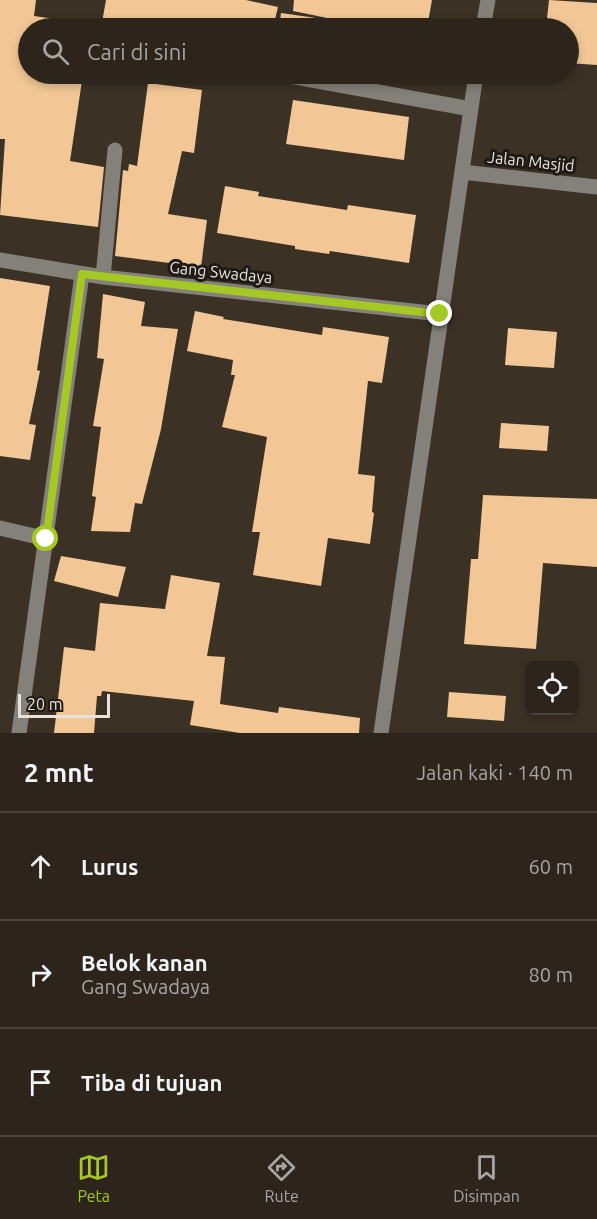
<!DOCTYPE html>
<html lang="id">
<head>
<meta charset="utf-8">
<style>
	body { margin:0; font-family:Ubuntu,sans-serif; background:#393129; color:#f1f3f6 }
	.controls { position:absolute; right:18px; bottom:18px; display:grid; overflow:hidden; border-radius:9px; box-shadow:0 3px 9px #0003 }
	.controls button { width:54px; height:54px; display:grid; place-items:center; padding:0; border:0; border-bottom:2px solid #48423b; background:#2d251c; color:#f1f3f6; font:30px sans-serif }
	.scale { position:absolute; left:18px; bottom:15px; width:92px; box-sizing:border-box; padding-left:6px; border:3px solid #e9e2da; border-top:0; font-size:16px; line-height:21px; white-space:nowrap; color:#e9e2da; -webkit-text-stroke:4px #1f1a15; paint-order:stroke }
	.stop { position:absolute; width:18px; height:18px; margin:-14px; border:4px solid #a4c824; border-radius:50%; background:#fff }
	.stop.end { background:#a4c824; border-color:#fff; box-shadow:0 2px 6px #0008 }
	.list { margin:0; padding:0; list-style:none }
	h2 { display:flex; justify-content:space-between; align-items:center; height:78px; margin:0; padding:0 24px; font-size:26px }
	h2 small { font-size:20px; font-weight:400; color:#a7a5a3 }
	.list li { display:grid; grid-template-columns:39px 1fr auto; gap:18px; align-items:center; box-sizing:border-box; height:108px; padding:0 24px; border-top:2px solid #48423b }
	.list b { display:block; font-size:22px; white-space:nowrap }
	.list p { margin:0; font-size:20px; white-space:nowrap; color:#a7a5a3 }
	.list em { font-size:20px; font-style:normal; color:#a7a5a3 }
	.icon { flex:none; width:33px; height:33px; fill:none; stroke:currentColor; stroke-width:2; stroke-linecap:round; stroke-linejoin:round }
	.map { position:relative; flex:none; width:597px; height:733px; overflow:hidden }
	.search { position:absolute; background:#2d251c; box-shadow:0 3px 9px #0003; left:18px; right:18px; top:18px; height:66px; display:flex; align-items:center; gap:15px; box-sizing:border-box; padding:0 21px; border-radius:33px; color:#a7a5a3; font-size:22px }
	.sheet { height:402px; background:#2d251c }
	nav { display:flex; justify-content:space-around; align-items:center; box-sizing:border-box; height:84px; border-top:2px solid #48423b; background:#2d251c; font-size:16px; color:#a7a5a3 }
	nav a { display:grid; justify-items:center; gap:3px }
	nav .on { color:#a4c824 }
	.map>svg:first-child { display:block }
	.building { fill:#f2c795 }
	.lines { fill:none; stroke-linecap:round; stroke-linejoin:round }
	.minor { stroke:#84817a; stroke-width:15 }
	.route { stroke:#a4c824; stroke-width:8 }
	.labels { text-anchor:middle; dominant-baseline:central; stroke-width:6; stroke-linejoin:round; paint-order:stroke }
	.street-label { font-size:16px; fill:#e9e2da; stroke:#1f1a15 }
</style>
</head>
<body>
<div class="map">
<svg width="597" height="733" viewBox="0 0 597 733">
	<rect width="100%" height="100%" fill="#3c3125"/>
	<!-- building -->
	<path class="building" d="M 0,0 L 36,0 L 34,16 L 90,24 L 89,28 L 28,28 L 28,74 L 83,74 L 70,161 L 104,167 L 98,227 L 0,215 L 5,139 L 0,139 Z
		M 106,0 L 246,0 L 278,7 L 273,28 L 101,28 Z
		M 294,0 L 432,0 L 427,28 L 376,28 L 293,11 Z
		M 549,0 L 597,3 L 597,65 L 568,63 L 568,28 L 546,28 Z
		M 281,13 L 323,19 L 321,28 L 279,28 Z
		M 148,83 L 202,90 L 194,153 L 182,151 L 168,214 L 207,220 L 201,267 L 115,256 L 123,170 L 128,171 L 129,164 L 137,166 Z
		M 293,100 L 409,117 L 404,160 L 286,144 Z
		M 225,186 L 259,192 L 258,196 L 347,210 L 348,205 L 416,215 L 409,263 L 330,251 L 329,254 L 295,249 L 295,246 L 217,233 Z
		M 0,278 L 50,286 L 37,370 L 40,371 L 29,424 L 36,425 L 30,460 L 0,456 Z
		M 103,294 L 145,302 L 141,326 L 178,329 L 161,429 L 142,504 L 135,503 L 130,532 L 91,531 L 96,497 L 92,496 L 101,427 L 93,426 L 104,359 L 97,358 Z
		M 195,311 L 224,317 L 223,319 L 322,335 L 323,327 L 389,337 L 382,383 L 368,381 L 358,474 L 375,476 L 372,512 L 374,513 L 370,544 L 328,538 L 321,586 L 253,575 L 260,532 L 252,532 L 267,437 L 222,427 L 235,375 L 231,375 L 233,360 L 187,351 Z
		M 508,328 L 557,332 L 554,368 L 505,365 Z
		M 501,423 L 549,426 L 547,451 L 499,448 Z
		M 483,495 L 597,499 L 597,567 L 543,563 L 536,649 L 464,644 L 471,559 L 478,559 Z
		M 61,556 L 126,567 L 118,597 L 54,581 Z
		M 171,575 L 220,583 L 207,656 L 225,657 L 220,704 L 278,713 L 279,707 L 360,718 L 359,733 L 240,733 L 190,725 L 194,701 L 102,691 L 101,696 L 97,696 L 94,733 L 54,733 L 64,647 L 95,651 L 100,603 L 165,609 Z
		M 449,692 L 506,696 L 504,721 L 447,717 Z"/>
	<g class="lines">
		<!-- minor -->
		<path class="minor" d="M 483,28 L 488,0
			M 279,74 L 471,109
			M 462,172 L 597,187
			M 0,260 L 103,277 L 440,314
			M 103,277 L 115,150
			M 0,528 L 47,539
			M 19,733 L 82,274
			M 381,733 L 476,74"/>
	</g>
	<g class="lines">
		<!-- route -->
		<path class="route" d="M 46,539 L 82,274 L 440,314"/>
	</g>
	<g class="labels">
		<!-- street labels -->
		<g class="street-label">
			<text transform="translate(531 161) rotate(6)">Jalan Masjid</text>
			<text transform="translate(221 272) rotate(6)">Gang Swadaya</text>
		</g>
	</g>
</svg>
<div class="controls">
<button><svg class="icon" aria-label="locate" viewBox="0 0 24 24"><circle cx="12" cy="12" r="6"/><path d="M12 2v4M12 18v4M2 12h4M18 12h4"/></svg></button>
</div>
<div class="scale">20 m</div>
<div class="stop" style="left:46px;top:539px"></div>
<div class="stop end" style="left:440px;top:314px"></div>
<div class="search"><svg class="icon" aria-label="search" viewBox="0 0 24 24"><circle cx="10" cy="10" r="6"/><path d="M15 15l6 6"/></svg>Cari di sini</div>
</div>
<section class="sheet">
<h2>2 mnt<small>Jalan kaki · 140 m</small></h2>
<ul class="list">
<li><svg class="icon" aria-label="ahead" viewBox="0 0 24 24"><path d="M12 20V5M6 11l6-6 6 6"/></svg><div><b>Lurus</b></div><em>60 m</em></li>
<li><svg class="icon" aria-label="right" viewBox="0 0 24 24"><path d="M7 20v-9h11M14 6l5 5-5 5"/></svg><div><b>Belok kanan</b><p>Gang Swadaya</p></div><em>80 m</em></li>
<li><svg class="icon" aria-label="arrive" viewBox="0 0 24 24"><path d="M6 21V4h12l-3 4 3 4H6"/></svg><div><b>Tiba di tujuan</b></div></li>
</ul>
</section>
<nav>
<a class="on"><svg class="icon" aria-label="map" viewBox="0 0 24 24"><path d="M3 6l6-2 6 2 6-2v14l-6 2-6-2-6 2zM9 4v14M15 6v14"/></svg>Peta</a>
<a><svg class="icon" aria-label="directions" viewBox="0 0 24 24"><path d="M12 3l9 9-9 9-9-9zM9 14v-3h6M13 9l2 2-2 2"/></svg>Rute</a>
<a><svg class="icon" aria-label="saved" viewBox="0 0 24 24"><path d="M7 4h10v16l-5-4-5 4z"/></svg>Disimpan</a>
</nav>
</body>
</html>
